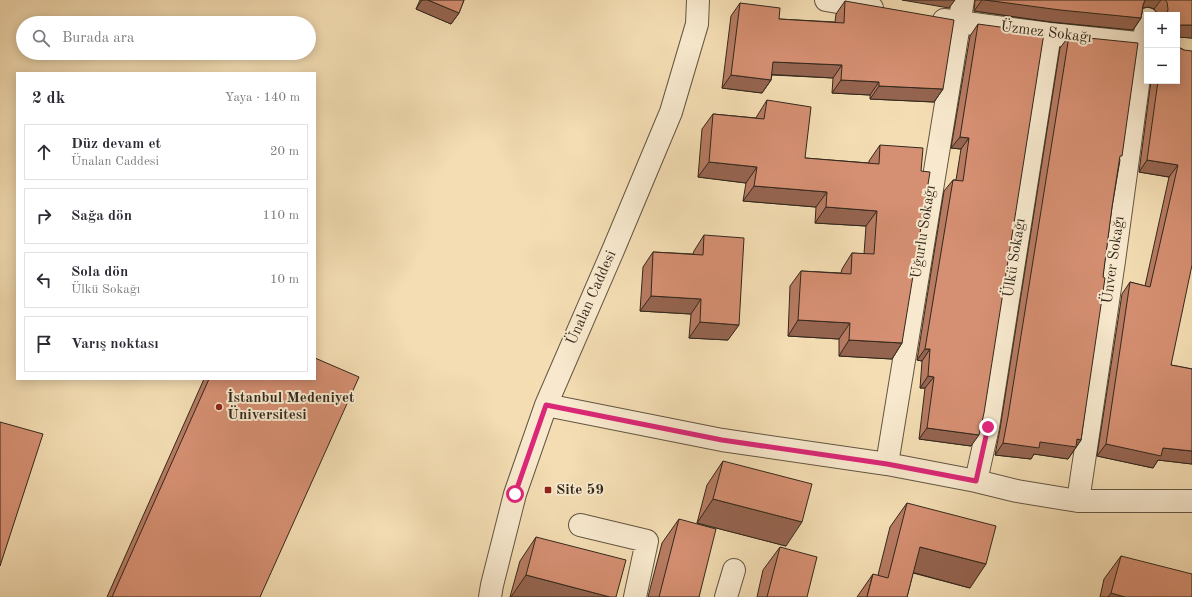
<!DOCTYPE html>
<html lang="tr">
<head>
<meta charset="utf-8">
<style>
	body { margin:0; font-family:"Old Standard TT",serif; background:#f7f7f7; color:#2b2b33 }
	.controls { position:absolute; right:12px; top:12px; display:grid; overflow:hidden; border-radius:0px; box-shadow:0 2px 10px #0003 }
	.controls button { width:36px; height:36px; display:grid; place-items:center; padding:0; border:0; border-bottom:1px solid #e1e1e2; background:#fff; color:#2b2b33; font:20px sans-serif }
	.stop { position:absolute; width:12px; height:12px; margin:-9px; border:3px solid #db2777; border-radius:50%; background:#fff }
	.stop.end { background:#db2777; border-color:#fff; box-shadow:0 1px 4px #0008 }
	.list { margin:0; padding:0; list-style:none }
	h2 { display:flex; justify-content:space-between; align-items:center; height:52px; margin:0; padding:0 16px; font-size:17px }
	h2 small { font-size:13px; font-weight:400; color:#7c7c81 }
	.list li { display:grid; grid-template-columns:26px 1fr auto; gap:12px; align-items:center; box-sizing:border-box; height:56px; margin:0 8px 8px; padding:0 8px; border:1px solid #e1e1e2; border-radius:0px }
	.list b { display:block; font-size:15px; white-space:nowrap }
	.list p { margin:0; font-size:13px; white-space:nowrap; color:#7c7c81 }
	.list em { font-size:13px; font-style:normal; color:#7c7c81 }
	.icon { flex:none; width:22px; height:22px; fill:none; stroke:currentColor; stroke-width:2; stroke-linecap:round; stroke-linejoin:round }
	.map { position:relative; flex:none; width:1192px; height:597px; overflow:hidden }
	.search { position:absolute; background:#fff; box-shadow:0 2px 10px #0003; left:16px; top:16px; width:300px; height:44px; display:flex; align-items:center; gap:10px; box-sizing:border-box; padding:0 14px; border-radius:22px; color:#7c7c81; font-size:15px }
	.panel { position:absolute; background:#fff; box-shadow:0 2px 10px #0003; left:16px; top:72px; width:300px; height:308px; border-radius:0px }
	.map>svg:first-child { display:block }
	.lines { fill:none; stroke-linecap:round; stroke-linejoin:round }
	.minor-casing { stroke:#625542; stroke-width:24 }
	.minor { stroke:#f8e9ce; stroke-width:22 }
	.wall { fill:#b77b62; stroke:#32281c }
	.shaded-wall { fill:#956450; stroke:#32281c }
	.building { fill:#d58f72; stroke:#32281c }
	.route { stroke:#db2777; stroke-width:5 }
	.poi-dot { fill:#8f2418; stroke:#f8e9ce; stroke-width:1.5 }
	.labels { text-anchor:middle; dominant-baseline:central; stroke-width:4; stroke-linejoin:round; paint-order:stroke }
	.street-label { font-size:15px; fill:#32281c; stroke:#f8e9ce }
	.poi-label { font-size:15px; font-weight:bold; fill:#32281c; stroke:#f8e9ce; text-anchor:start }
</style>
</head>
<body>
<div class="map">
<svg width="1192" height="597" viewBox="0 0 1192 597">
	<rect width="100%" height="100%" fill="#f4ddb3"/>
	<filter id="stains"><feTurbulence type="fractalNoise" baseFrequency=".005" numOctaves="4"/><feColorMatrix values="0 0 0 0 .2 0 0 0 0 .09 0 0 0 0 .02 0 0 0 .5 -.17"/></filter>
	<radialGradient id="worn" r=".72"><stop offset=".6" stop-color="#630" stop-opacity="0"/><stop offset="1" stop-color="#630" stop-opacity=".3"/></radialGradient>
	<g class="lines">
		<!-- minor casing -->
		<g class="minor-casing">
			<path id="minor" d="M 826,0 L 872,8
				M 944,20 L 1050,34 L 1147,44
				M 546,405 L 722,440 L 887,464 L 976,481 L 1017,491 L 1078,501 L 1192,501
				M 887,464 L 963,0
				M 976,481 L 988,427 L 1050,34
				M 1078,501 L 1114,261 L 1147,19
				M 580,525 L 647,541 L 635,597
				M 490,597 L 492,585 L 515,494 L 546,405 L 614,248 L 671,112 L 697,24 L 698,0
				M 726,597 L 734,570"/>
		</g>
		<!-- minor -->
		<use href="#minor" class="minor"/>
	</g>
	<!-- wall -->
	<path class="wall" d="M 420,0 L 464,0 L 459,13 L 451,24 L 416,9 Z
		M 975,0 L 1192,0 L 1192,38 L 1178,37 L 1177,15 L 1159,15 L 1154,9 L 1149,7 L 1143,8 L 1141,18 L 1133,30 L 1051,22 L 974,11 Z
		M 845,1 L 943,89 L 934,102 L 870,99 L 870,95 L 832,93 L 833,78 L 772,75 L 771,80 L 762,93 L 722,88 L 731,16 L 740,3 L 779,19 L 835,22 L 836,14 Z
		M 978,24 L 971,446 L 919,439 L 925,388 L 920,388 L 922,361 L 917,360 L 944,191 L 953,180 L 956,180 L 961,149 L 951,148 L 970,36 Z
		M 1069,36 L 1120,160 L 1112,207 L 1081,440 L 1068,459 L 1034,454 L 1031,459 L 995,455 L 1000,429 L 1060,48 Z
		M 1178,47 L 1184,50 L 1171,365 L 1192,369 L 1192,464 L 1158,460 L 1153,468 L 1097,456 L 1122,294 L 1130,282 L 1145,286 L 1169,177 L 1139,172 L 1151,81 L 1177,81 Z
		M 767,100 L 805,158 L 869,163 L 869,161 L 880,145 L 902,343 L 892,359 L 839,356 L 839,339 L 788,336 L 790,286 L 801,271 L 841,273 L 842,269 L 852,253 L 864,254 L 866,226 L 815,223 L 816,207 L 743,201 L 746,183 L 698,177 L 702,129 L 713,114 L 756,118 L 757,116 Z
		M 704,235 L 728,340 L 689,338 L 691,314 L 640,311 L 643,267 L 653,252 L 693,254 L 694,251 Z
		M 204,379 L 315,379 L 260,597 L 107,597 Z
		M 723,461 L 786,546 L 697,523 L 707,485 Z
		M 907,503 L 970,588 L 913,573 L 907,597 L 878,575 L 890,527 Z
		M 679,519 L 699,597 L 648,597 L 662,543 Z
		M 536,537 L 616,597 L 510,597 L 520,561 Z
		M 780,547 L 807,597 L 757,597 L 763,570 Z
		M 1121,556 L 1192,597 L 1100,597 L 1104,579 Z
		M 873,574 L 867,597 L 857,597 Z"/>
	<!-- shaded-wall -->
	<path class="shaded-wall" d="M 422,0 L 428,0 L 459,13 L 451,24 L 416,9 Z
		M 902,0 L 955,0 L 949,8 Z
		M 982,0 L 985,0 L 1141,18 L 1133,30 L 1051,22 L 974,11 Z
		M 1145,0 L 1161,0 L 1154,9 L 1149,7 L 1142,8 Z
		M 1181,25 L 1192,25 L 1192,38 L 1177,37 L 1177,28 Z
		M 773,62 L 842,65 L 833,78 L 764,74 Z
		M 731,75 L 771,80 L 762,93 L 722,88 Z
		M 841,80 L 879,82 L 870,95 L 832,93 Z
		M 879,86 L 943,89 L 934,102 L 870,99 Z
		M 960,137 L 969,138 L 961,149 L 951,148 Z
		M 1147,160 L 1178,165 L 1169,177 L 1139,172 Z
		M 709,162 L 757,167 L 746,183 L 698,177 Z
		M 754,186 L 827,192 L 816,207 L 743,201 Z
		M 826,207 L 877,211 L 866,226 L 815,223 Z
		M 651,296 L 701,299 L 691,314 L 640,311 Z
		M 798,320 L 850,323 L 839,339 L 788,336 Z
		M 700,322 L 739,325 L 728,340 L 689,338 Z
		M 849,340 L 902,343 L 892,359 L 839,356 Z
		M 925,349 L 930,349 L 922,361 L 917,360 Z
		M 928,376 L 934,377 L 925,388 L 920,388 Z
		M 927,428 L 979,435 L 971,446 L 919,439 Z
		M 1077,439 L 1081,440 L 1068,459 L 1034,454 L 1031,459 L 995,455 L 1003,443 L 1040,442 Z
		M 1106,444 L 1163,448 L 1192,451 L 1192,464 L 1158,460 L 1153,468 L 1097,456 Z
		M 713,499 L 802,522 L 786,546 L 697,523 Z
		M 920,547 L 986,564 L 970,588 L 904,570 Z
		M 526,575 L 610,597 L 511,597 Z
		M 1111,593 L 1125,597 L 1108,597 Z"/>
	<!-- building -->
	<path class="building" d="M 428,0 L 464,0 L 459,13 Z
		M 985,0 L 1145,0 L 1143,5 L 1141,18 L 1060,10 Z
		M 1165,0 L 1192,0 L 1192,25 L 1181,25 L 1177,28 L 1177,15 L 1167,15 L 1168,9 L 1167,2 Z
		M 845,1 L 954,20 L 943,89 L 879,86 L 879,82 L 841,80 L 842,65 L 773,62 L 771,80 L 731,75 L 740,3 L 780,8 L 779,19 L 844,23 Z
		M 978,24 L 1044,33 L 984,413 L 979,435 L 927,428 L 934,377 L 928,376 L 930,349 L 925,349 L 953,180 L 963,181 L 969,138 L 960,137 Z
		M 1069,36 L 1138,43 L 1122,156 L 1120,156 L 1112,207 L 1103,277 L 1105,278 L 1081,440 L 1077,439 L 1076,447 L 1040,442 L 1039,448 L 1003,443 L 1008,417 Z
		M 1177,46 L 1178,47 L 1184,50 L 1192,51 L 1192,265 L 1171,365 L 1192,369 L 1192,451 L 1163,448 L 1161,456 L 1106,444 L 1130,282 L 1150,287 L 1178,165 L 1147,160 L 1158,81 L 1177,81 Z
		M 767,100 L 811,107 L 805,158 L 879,164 L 880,145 L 923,148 L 921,171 L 930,172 L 902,343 L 849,340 L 850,323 L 798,320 L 801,271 L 851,274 L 852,253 L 874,254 L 877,211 L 826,207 L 827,192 L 754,186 L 757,167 L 709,162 L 713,114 L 764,119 Z
		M 704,235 L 744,238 L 739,325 L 700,322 L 701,299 L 651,296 L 653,252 L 703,255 Z
		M 315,358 L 359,377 L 260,597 L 112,597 L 209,379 L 315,379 Z
		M 0,422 L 43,434 L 0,566 Z
		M 723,461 L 812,484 L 802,522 L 713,499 Z
		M 907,503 L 996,526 L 986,564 L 920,547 L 907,597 L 867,597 L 873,574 L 888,578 Z
		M 679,519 L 716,529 L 699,597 L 659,597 Z
		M 536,537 L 626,560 L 616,597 L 610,597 L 526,575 Z
		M 780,547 L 817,557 L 807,597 L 767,597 Z
		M 1121,556 L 1192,574 L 1192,597 L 1125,597 L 1111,593 Z"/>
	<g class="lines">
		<!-- route -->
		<path class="route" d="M 515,494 L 546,405 L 722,440 L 887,464 L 976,481 L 988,427"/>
	</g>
	<!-- markers -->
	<g class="poi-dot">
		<circle cx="219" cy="407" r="4"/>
		<rect x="544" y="486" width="8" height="8" rx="2"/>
	</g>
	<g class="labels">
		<!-- street labels -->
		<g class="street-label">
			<text transform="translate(1046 33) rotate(7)">Üzmez Sokağı</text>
			<text transform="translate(924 232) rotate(-81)">Uğurlu Sokağı</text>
			<text transform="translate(1015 258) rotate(-81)">Ülkü Sokağı</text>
			<text transform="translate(1114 260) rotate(-82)">Ünver Sokağı</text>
			<text transform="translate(592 298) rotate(-66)">Ünalan Caddesi</text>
		</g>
		<!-- poi labels -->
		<g class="poi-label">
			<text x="227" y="398">İstanbul Medeniyet<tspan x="227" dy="17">Üniversitesi</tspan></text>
			<text x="556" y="490">Site 59</text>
		</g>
	</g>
	<rect width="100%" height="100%" filter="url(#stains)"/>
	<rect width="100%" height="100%" fill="url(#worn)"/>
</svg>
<div class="controls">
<button>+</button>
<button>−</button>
</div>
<div class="stop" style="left:515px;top:494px"></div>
<div class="stop end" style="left:988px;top:427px"></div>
<div class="search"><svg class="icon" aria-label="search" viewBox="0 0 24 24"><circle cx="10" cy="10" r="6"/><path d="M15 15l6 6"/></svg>Burada ara</div>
<section class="panel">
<h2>2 dk<small>Yaya · 140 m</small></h2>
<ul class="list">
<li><svg class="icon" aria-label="ahead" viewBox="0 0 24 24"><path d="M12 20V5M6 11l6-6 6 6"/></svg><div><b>Düz devam et</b><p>Ünalan Caddesi</p></div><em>20 m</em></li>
<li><svg class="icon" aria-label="right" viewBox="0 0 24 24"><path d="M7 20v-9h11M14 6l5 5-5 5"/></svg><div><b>Sağa dön</b></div><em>110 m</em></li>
<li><svg class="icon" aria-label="left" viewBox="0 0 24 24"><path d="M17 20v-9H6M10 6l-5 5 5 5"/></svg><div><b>Sola dön</b><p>Ülkü Sokağı</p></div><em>10 m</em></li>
<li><svg class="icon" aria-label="arrive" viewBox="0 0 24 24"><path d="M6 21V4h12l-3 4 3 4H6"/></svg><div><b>Varış noktası</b></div></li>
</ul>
</section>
</div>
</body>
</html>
